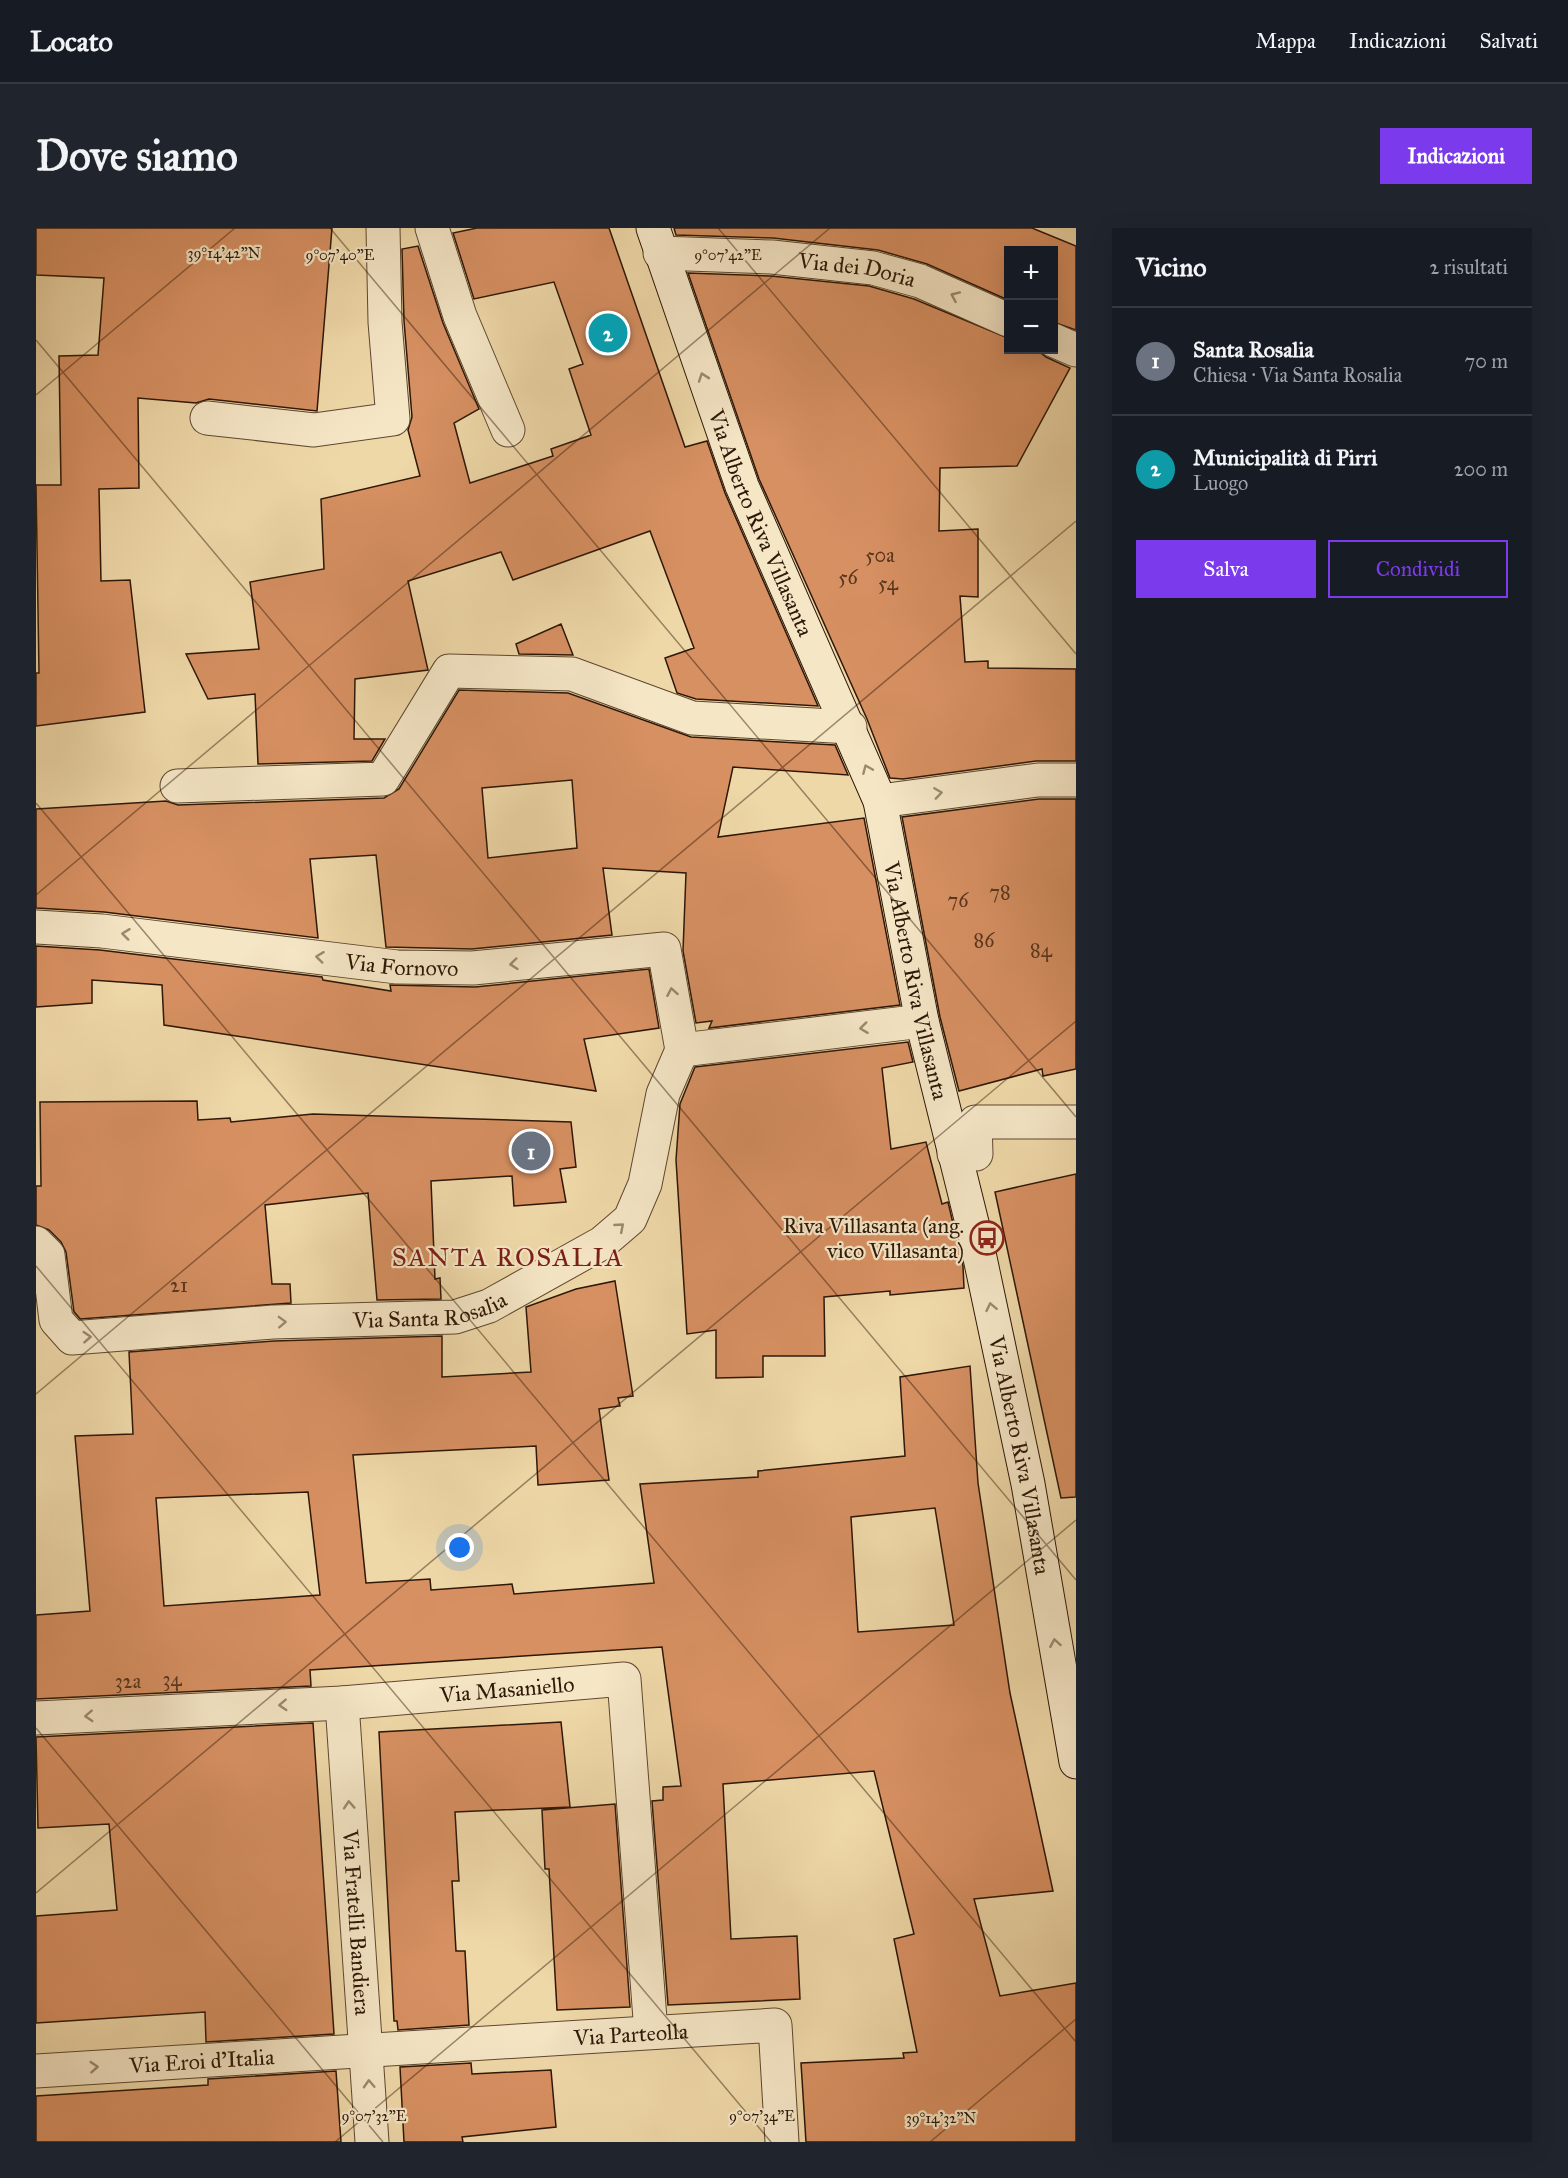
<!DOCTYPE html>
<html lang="it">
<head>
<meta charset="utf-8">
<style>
	body { margin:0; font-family:"IM FELL Great Primer",serif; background:#20242c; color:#f1f3f6 }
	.controls { position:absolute; right:18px; top:18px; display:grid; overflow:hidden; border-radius:0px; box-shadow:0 6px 24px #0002 }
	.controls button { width:54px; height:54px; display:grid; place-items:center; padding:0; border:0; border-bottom:2px solid #363941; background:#171b24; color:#f1f3f6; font:30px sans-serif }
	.you { position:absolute; left:424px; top:1320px; width:21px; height:21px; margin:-15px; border:4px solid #fff; border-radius:50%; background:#1a73e8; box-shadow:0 0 0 9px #1a73e833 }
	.badge { display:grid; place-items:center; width:39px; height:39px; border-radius:50%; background:#7c3aed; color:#fff; font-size:20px; font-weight:700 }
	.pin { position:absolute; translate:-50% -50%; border:3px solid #fff; box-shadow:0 2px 6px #0006 }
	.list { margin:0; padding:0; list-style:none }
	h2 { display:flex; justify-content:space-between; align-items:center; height:78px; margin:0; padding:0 24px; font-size:26px }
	h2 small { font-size:20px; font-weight:400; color:#9ea1a6 }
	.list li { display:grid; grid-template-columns:39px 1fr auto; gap:18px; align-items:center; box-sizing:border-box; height:108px; padding:0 24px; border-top:2px solid #363941 }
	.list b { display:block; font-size:22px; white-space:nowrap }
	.list p { margin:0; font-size:20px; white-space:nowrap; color:#9ea1a6 }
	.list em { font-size:20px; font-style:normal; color:#9ea1a6 }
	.actions { display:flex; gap:12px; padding:18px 24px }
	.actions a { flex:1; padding:14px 0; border:2px solid #7c3aed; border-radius:0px; text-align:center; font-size:21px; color:#7c3aed }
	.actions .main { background:#7c3aed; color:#fff }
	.map { position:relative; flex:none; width:1040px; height:1914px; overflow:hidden; border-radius:0px }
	header { display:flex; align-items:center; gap:36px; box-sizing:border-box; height:84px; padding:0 30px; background:#171b24; border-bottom:2px solid #363941 }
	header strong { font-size:28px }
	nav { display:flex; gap:33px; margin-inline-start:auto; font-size:21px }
	.intro { display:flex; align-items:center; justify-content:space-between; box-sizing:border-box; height:144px; padding:0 36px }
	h1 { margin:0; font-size:42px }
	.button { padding:15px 27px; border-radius:0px; background:#7c3aed; color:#fff; font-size:21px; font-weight:700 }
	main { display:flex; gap:36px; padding:0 36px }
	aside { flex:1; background:#171b24; border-radius:0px; box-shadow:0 6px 24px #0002 }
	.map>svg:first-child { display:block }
	.building { fill:#d79062; stroke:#2d1707; stroke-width:1.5; fill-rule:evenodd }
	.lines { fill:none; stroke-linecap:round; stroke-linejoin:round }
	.street-casing { stroke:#5e472f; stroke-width:35 }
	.secondary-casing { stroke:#2d1707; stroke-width:35 }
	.street { stroke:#f5e6c6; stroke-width:33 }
	.secondary { stroke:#f5e6c6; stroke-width:33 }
	.oneway { stroke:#9b8970 }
	.ticks { fill:none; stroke:#2d1707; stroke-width:1.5; stroke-opacity:0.45 }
	.labels { text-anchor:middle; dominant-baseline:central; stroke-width:4.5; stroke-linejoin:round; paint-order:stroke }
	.number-label { font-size:20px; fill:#58351e }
	.street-label { font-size:22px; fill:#2d1707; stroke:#f5e6c6 }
	.poi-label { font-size:22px; fill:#2d1707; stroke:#f5e6c6; text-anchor:end }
	.quarter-label { font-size:26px; letter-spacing:1.5px; fill:#7a1f14; stroke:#f5e6c6 }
	.ticks-label { font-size:15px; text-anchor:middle; fill:#2d1707; stroke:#f5e6c6; stroke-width:4.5; stroke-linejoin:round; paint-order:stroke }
</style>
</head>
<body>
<header>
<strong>Locato</strong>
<nav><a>Mappa</a><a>Indicazioni</a><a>Salvati</a></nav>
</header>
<div class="intro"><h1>Dove siamo</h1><a class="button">Indicazioni</a></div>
<main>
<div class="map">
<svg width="1040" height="1914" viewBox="0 0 1040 1914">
	<rect width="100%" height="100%" fill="#efd8a8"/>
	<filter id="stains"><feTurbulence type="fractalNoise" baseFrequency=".00333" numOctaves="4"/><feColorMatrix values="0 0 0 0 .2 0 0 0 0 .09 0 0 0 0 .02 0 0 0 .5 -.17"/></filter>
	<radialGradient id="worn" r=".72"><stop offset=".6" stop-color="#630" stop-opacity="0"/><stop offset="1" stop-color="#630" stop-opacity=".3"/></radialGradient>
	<!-- building -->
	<path class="building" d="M 0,0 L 296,0 L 281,183 L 173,171 L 160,175 L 102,170 L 103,260 L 63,261 L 65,353 L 94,352 L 109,484 L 0,498 L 0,445 L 3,445 L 0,257 L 25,257 L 23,128 L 62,127 L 68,50 L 0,47 Z
		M 441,0 L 573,0 L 649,219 L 671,213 L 689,265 L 782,478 L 660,471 L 641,465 L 629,430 L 658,420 L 614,303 L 477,352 L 465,324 L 372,353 L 392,442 L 319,451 L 318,511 L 349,511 L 336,533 L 222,536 L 219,466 L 172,471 L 150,426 L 223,421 L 214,354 L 288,341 L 285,271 L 384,248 L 372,202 L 376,189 L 368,93 L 366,21 L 382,18 L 407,95 L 443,181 L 418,195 L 434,255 L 517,228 L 515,221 L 555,207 L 533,141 L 547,136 L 518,54 L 438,71 L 417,5 Z
		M 638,0 L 996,0 L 1040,18 L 1040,102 L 1017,94 L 1017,22 L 972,22 L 972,72 L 891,36 L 842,22 L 737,10 L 640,7 Z
		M 652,45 L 735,48 L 833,58 L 878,71 L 972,110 L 972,122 L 1001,122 L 1010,129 L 1034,140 L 981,238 L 904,240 L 903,303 L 942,301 L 942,369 L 924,368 L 929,434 L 952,433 L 952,440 L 1040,441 L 1040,533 L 1000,533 L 867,551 L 854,550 L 831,491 L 723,251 Z
		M 525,396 L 537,427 L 483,426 L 480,416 Z
		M 423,462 L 532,465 L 655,509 L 799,517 L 812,547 L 697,539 L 682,609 L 828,590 L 864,777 L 673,800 L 676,793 L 660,795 L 647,723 L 650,645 L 567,640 L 576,707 L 436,721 L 350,719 L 340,627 L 274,631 L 282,710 L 68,684 L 0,680 L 0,581 L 130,573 L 142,577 L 348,570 L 363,561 ZM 536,552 L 541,620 L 452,630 L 446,560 Z
		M 1003,571 L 1040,571 L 1040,841 L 1007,848 L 1006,841 L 923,863 L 904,789 L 866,589 Z
		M 0,718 L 64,722 L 286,749 L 287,752 L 355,763 L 354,757 L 439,759 L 613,741 L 623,800 L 548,811 L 560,863 L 128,797 L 126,757 L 56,752 L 56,775 L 0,779 Z
		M 872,814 L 877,834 L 846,840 L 855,921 L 890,914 L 906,976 L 912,974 L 927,1038 L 928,1060 L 854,1067 L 854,1063 L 788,1069 L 789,1128 L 727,1128 L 727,1149 L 680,1150 L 680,1102 L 651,1106 L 640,932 L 644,876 L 659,839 Z
		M 161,873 L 162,892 L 194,890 L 195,894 L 277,886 L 535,894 L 540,939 L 524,941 L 530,974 L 478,978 L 476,948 L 395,953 L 399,1051 L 404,1050 L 405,1071 L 341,1072 L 332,965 L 229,977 L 236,1056 L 254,1056 L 255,1075 L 44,1091 L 38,1084 L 30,1024 L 25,1014 L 13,1002 L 0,997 L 0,958 L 5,958 L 4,874 Z
		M 1040,946 L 1040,1269 L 1025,1270 L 959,964 Z
		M 579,1053 L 597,1168 L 582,1170 L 584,1178 L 563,1181 L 573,1252 L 502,1257 L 500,1218 L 317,1227 L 330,1355 L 394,1351 L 395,1362 L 476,1356 L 478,1366 L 618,1355 L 604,1256 L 722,1249 L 722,1243 L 869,1228 L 864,1149 L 934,1138 L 942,1255 L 974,1465 L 1017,1663 L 938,1671 L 964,1768 L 1040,1755 L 1040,1914 L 770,1914 L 765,1835 L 868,1830 L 867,1825 L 881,1824 L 858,1711 L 878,1706 L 838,1543 L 687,1556 L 695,1711 L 761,1708 L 764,1771 L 632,1777 L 616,1573 L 627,1572 L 627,1559 L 645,1558 L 626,1419 L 274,1442 L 275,1458 L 0,1471 L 0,1387 L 54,1383 L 39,1208 L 97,1206 L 93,1124 L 238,1113 L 406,1108 L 406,1149 L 495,1144 L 490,1079 L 540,1061 ZM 272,1264 L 284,1367 L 128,1378 L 120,1270 ZM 899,1280 L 918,1397 L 822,1404 L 815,1289 Z
		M 525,1494 L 534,1579 L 419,1584 L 423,1653 L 416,1653 L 420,1723 L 429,1723 L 433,1797 L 362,1802 L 361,1793 L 358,1793 L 343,1504 Z
		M 277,1495 L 298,1806 L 170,1814 L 169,1784 L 0,1795 L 0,1688 L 81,1682 L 73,1596 L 2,1600 L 0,1509 Z
		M 579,1576 L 594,1779 L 521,1782 L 513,1641 L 509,1641 L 506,1582 Z
		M 435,1835 L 436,1846 L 515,1842 L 520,1899 L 426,1909 L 427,1914 L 368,1914 L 364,1839 Z
		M 300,1843 L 305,1914 L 0,1914 L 0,1868 L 172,1857 L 172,1851 Z"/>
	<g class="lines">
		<!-- street casing -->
		<g class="street-casing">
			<g id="street">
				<path d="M 396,0 L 424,88 L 472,202"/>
				<path id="s1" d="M 624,25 L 736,29 L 837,40 L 884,53 L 972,92"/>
				<path d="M 1017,112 L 1040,122"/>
				<path d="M 171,190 L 278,202 L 357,191 L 349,94 L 347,0"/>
				<path d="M 141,558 L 347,551 L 413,443 L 536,446 L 656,490 L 814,499"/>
				<path d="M 844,573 L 1002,552 L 1040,552"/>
				<path id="s2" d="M 0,699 L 66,703 L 361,739 L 437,740 L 628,721 L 646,822"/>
				<path d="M 646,822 L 886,793"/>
				<path d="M 918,926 L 940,926 L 939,894 L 1040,894"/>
				<path id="s3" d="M 0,1015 L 12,1027 L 20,1092 L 36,1110 L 237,1094 L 419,1089 L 453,1078 L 566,1015 L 594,991 L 609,956 L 627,866 L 646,822"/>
				<path id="s4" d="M 306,1475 L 336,1914"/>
				<path id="s5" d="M 0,1490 L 306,1475 L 588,1451 L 615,1804"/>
				<path id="s6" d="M 0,1843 L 739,1797 L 746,1914"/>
			</g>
		</g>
		<!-- secondary casing -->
		<g class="secondary-casing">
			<g id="secondary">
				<path id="s7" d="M 617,0 L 706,258 L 844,573 L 886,793 L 940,1011 L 992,1256 L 1040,1534"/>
			</g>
		</g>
		<!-- street -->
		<use href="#street" class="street"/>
		<!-- secondary -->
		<use href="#secondary" class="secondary"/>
	</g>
	<!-- one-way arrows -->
	<defs><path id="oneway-chevron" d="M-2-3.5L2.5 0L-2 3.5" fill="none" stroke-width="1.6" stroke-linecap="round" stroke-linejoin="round" transform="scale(1.5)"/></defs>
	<g class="oneway">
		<use href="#oneway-chevron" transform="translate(919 68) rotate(-156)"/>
		<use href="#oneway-chevron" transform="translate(667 149) rotate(-109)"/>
		<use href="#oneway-chevron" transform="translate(831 541) rotate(-113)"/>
		<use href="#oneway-chevron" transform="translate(902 565) rotate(-8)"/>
		<use href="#oneway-chevron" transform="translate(90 706) rotate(-173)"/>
		<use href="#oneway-chevron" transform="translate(284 729) rotate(-173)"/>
		<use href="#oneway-chevron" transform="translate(478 736) rotate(174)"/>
		<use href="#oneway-chevron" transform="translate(636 764) rotate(-100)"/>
		<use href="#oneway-chevron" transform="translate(828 800) rotate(173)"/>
		<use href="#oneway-chevron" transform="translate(584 999) rotate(-41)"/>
		<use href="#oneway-chevron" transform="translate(955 1079) rotate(-102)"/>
		<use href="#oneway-chevron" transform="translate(246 1094) rotate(-2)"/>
		<use href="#oneway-chevron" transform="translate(51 1109) rotate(-4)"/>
		<use href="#oneway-chevron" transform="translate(1019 1415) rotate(-100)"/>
		<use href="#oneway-chevron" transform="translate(247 1477) rotate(177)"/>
		<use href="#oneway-chevron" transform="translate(53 1488) rotate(177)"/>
		<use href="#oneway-chevron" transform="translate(313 1577) rotate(-94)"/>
		<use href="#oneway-chevron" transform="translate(58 1839) rotate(-4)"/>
		<use href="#oneway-chevron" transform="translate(333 1856) rotate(-93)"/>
	</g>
	<!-- ticks -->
	<path class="ticks" d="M 294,0 L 1040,889M 682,0 L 1040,426M 0,112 L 1040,1352M 0,167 L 199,0M 0,575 L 1040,1814M 0,667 L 794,0M 0,1038 L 735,1914M 0,1166 L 1040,293M 0,1500 L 347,1914M 0,1665 L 1040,793M 299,1914 L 1040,1292M 894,1914 L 1040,1791"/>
	<!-- icons -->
	<defs>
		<g id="bus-ring" transform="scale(1.725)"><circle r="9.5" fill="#f5e6c6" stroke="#8f2418" stroke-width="1.5"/><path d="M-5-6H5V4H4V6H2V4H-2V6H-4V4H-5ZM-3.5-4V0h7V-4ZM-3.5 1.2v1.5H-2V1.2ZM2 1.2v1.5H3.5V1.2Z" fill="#8f2418"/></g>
	</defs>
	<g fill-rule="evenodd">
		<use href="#bus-ring" x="951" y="1010"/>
	</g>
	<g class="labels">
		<!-- number labels -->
		<g class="number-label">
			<text x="844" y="327">50a</text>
			<text x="812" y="349">56</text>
			<text x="852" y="355">54</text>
			<text x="964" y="664">78</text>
			<text x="922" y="672">76</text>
			<text x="948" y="712">86</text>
			<text x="1005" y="722">84</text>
			<text x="143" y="1057">21</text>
			<text x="136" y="1451">34</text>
			<text x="92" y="1453">32a</text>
		</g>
		<!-- street labels -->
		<g class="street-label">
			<text stroke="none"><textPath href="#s1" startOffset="198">Via dei Doria</textPath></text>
			<text stroke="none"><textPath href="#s7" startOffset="314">Via Alberto Riva Villasanta</textPath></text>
			<text stroke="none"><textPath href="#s2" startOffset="368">Via Fornovo</textPath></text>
			<text stroke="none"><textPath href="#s7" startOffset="800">Via Alberto Riva Villasanta</textPath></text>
			<text stroke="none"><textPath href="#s3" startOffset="466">Via Santa Rosalia</textPath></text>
			<text stroke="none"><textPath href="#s7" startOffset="1286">Via Alberto Riva Villasanta</textPath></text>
			<text stroke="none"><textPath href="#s5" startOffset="472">Via Masaniello</textPath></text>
			<text stroke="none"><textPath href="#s4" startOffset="220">Via Fratelli Bandiera</textPath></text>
			<text stroke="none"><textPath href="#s6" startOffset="596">Via Parteolla</textPath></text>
			<text stroke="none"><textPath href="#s6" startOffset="166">Via Eroi d'Italia</textPath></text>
		</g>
		<!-- poi labels -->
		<g class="poi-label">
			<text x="928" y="997">Riva Villasanta (ang.<tspan x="928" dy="25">vico Villasanta)</tspan></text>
		</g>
		<!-- quarter labels -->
		<g class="quarter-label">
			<text x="472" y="1029">SANTA ROSALIA</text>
		</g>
	</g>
	<g class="ticks-label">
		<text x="188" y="30">39°14'42"N</text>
		<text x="304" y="32">9°07'40"E</text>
		<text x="692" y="32">9°07'42"E</text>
		<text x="338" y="1893">9°07'32"E</text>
		<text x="726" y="1893">9°07'34"E</text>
		<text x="905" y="1895">39°14'32"N</text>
	</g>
	<rect width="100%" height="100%" filter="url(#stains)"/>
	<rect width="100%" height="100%" fill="url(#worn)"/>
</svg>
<div class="controls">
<button>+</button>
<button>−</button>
</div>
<div class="you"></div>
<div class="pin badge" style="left:495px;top:923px;background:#6b7280">1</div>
<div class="pin badge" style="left:572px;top:105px;background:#0f9aa8">2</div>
</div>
<aside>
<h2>Vicino<small>2 risultati</small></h2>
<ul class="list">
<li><span class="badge" style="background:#6b7280">1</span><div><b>Santa Rosalia</b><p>Chiesa · Via Santa Rosalia</p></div><em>70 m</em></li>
<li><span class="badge" style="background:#0f9aa8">2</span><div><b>Municipalità di Pirri</b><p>Luogo</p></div><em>200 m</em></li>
</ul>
<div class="actions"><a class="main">Salva</a><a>Condividi</a></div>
</aside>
</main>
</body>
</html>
